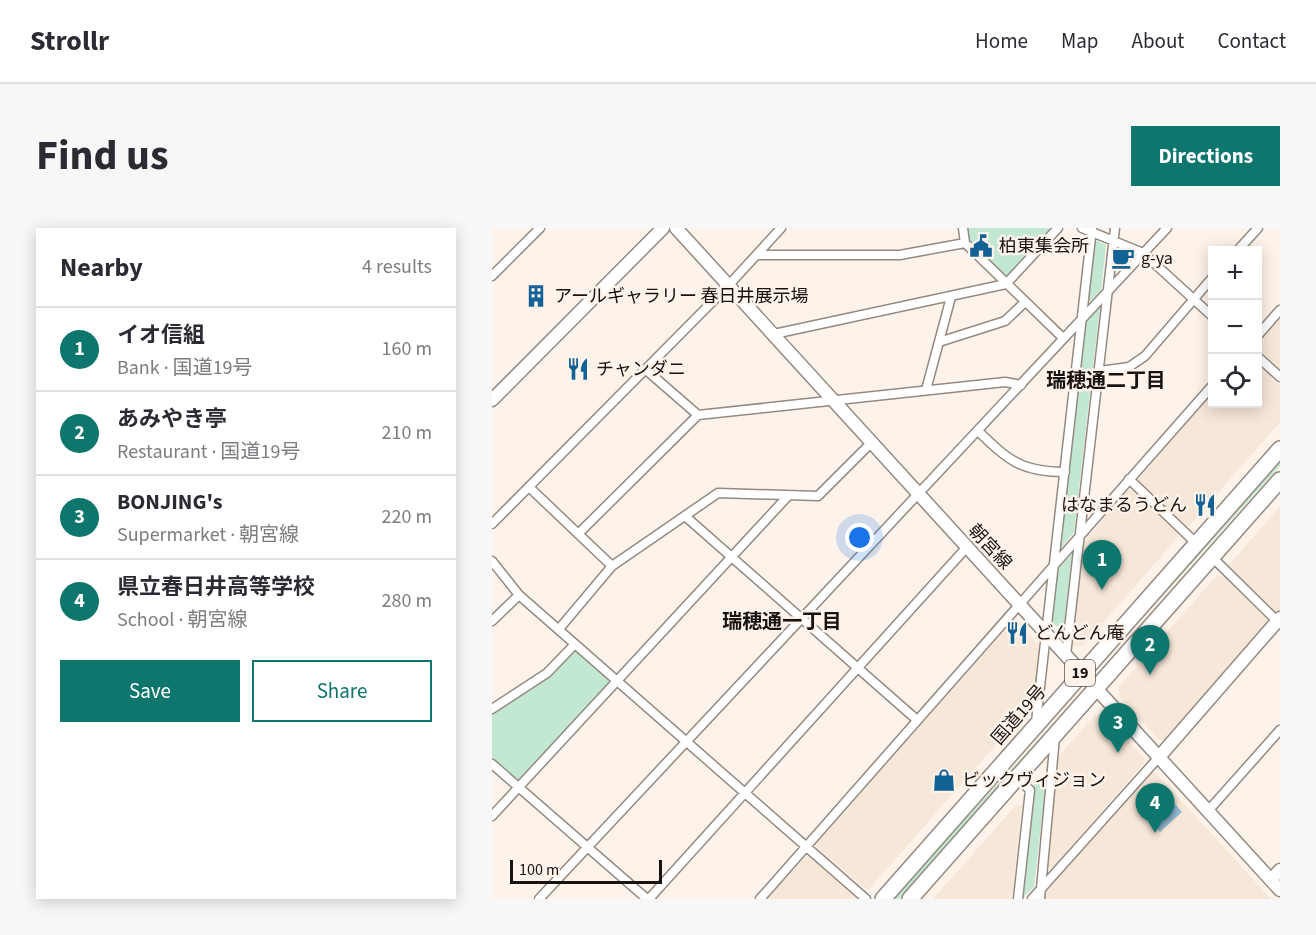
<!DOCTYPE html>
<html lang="en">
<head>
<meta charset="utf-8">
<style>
	body { margin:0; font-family:"Source Sans 3","Noto Sans JP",sans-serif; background:#f7f7f7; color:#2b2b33 }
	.controls { position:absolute; right:18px; top:18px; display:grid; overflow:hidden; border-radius:0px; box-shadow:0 3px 15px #0003 }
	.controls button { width:54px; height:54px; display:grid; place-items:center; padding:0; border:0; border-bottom:2px solid #e1e1e2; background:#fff; color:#2b2b33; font:30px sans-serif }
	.scale { position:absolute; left:18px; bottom:15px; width:152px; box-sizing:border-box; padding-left:6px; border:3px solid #171310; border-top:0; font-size:16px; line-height:21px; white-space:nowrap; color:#171310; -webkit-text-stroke:4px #fef3ea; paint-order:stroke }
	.you { position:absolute; left:368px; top:310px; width:21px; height:21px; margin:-15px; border:4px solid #fff; border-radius:50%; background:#1a73e8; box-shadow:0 0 0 9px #1a73e833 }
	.badge { display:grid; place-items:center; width:39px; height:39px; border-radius:50%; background:#0f766e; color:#fff; font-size:20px; font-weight:700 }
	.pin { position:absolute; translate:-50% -50px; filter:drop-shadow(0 2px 3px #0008) }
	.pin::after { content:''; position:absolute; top:32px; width:21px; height:18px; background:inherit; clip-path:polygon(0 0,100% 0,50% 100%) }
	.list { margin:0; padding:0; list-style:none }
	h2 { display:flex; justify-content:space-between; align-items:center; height:78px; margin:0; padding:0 24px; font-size:26px }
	h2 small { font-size:20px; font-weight:400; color:#7c7c81 }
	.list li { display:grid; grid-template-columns:39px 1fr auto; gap:18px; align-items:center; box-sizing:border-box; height:84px; padding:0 24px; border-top:2px solid #e1e1e2 }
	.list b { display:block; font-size:22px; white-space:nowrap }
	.list p { margin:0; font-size:20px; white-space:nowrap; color:#7c7c81 }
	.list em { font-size:20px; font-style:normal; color:#7c7c81 }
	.actions { display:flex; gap:12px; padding:18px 24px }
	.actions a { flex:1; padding:14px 0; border:2px solid #0f766e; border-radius:0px; text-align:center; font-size:21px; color:#0f766e }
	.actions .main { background:#0f766e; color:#fff }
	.icon { flex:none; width:33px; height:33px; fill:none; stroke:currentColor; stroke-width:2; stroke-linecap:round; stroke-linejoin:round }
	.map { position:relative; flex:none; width:788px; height:671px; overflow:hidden; border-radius:0px }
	header { display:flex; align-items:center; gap:36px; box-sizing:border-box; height:84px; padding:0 30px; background:#fff; border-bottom:2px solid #e1e1e2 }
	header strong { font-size:28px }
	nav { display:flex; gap:33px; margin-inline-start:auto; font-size:21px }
	.intro { display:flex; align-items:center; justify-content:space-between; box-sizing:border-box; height:144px; padding:0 36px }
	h1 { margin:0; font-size:42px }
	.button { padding:15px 27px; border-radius:0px; background:#0f766e; color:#fff; font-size:21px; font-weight:700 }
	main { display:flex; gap:36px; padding:0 36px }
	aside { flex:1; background:#fff; border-radius:0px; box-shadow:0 3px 15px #0003 }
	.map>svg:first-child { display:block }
	.built { fill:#f7e7d8 }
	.green { fill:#c2e8d2 }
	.water { fill:#92bad6 }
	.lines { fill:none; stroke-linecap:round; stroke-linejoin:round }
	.street-casing { stroke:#938a81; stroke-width:11 }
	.secondary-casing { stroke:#938a81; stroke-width:15 }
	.highway-casing { stroke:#938a81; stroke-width:18 }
	.street { stroke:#fff; stroke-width:8 }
	.secondary { stroke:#fff; stroke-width:12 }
	.highway { stroke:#fff; stroke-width:15 }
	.labels { text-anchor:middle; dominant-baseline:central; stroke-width:5; stroke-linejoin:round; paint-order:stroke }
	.shield { fill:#fef3ea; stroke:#5c5651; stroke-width:1.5 }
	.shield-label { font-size:16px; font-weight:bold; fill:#171310 }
	.poi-label { font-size:18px; fill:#171310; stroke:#fef3ea; text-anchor:start }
	.street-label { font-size:18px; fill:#171310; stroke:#fef3ea }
	.neighbourhood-label { font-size:20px; font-weight:bold; fill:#171310; stroke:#fef3ea }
</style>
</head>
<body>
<header>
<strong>Strollr</strong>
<nav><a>Home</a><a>Map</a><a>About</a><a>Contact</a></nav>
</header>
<div class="intro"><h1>Find us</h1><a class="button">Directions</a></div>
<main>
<aside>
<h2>Nearby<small>4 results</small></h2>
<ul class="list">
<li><span class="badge">1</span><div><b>イオ信組</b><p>Bank · 国道19号</p></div><em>160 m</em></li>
<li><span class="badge">2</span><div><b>あみやき亭</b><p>Restaurant · 国道19号</p></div><em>210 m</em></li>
<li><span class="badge">3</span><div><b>BONJING's</b><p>Supermarket · 朝宮線</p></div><em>220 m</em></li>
<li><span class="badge">4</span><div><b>県立春日井高等学校</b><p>School · 朝宮線</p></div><em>280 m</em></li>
</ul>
<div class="actions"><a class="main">Save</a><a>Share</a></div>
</aside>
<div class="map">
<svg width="788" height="671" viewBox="0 0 788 671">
	<rect width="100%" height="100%" fill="#fef3ea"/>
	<!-- built -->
	<path class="built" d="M 788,89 L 788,141 L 766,121 L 766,115 Z
		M 766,137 L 788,158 L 788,194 L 697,298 L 692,298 L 647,255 L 647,250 L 720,166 L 720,176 L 766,176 Z
		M 636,262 L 641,262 L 686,305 L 686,309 L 591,418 L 581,418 L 590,317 Z
		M 788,278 L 788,381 L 782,384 L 737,337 Z
		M 725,347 L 730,348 L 775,391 L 776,395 L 672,512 L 667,512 L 627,468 L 627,459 Z
		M 521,393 L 526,393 L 548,419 L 540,476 L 377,661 L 372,660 L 325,619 L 325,615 Z
		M 611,486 L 652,530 L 652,535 L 560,640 L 554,637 L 566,529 L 603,487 Z
		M 660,544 L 664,545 L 779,671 L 551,671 L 552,666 Z
		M 525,576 L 530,578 L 520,671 L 441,671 Z
		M 313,629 L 318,629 L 365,671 L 275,671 Z"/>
	<!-- green -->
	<path class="green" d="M 475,0 L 561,0 L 519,46 L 512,48 L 476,13 Z
		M 603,12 L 614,17 L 609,62 L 595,76 Z
		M 608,78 L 582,304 L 569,320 L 593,93 Z
		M 788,232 L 788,238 L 616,428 L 615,427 Z
		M 580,326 L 571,405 L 560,394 L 565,342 Z
		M 79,424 L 84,424 L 116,452 L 116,457 L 29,551 L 24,551 L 0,531 L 0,485 Z
		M 578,476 L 407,671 L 401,671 C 459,605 520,542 578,476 Z
		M 555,545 L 542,659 L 529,671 L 542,556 Z"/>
	<!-- water -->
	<path class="water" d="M 666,557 L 690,584 L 668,604 L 644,576 Z"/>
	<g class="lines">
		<!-- street casing -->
		<g class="street-casing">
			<path id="street" d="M 471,0 L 473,15 L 571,110
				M 590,0 L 651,25 L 720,88
				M 746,22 L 766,0
				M 266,27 L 408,27 L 473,15
				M 0,48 L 48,0
				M 282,106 L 514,56 L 566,0
				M 766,107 L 788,82
				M 447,114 L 513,93 L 533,74
				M 766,129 L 788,149
				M 153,141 L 206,187
				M 608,143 L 637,139 L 653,128 L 720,50
				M 434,162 L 459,69
				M 486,203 C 516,232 529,244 573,244
				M 637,251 L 704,315
				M 37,259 L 120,338
				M 193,288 L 425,492
				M 0,296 L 236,58 L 289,0
				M 86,306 L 206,187 L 513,154 L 529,157
				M 720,329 L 788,396
				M 0,333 L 27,367 L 374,671
				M 0,393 L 27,367
				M 67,401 L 120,338 L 226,265 L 326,268 L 379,215
				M 574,427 L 623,0
				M 0,481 L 55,445 L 83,416
				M 544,494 L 600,0
				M 0,536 L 155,671
				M 525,550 L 538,562 L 526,671
				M 716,583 L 788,502
				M 0,588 L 296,268
				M 47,671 L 675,0
				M 157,671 L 474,320
				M 268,671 L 720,158
				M 540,671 L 667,529
				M 548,671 L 563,509"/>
		</g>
		<!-- secondary casing -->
		<g class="secondary-casing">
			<path id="secondary" d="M 184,0 L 788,662
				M 0,172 L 171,0
				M 667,529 L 788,390
				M 779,652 L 788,642"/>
		</g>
		<!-- highway casing -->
		<g class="highway-casing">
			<path id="highway" d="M 391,671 L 788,221
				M 418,671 L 788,252"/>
		</g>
		<!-- street -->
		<use href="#street" class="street"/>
		<!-- secondary -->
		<use href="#secondary" class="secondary"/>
		<!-- highway -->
		<use href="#highway" class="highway"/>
	</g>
	<!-- icons -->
	<defs>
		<g id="civic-bare" transform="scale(1.8)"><path d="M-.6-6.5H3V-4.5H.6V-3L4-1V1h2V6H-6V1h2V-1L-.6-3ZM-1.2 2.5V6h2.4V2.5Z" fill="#136295" stroke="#fef3ea" stroke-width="2.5" paint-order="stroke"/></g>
		<g id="cafe-bare" transform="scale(1.8)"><path d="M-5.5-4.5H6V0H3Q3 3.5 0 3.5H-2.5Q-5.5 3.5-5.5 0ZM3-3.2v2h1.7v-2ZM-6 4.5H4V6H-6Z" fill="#136295" stroke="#fef3ea" stroke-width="2.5" paint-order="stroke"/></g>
		<g id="building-bare" transform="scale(1.8)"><path d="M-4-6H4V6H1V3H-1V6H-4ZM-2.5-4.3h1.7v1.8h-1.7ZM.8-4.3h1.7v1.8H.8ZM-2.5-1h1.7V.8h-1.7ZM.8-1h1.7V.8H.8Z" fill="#136295" stroke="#fef3ea" stroke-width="2.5" paint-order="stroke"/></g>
		<g id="restaurant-bare" transform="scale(1.8)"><path d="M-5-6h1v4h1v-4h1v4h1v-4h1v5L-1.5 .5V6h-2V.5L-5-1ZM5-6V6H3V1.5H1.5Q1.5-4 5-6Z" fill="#136295" stroke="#fef3ea" stroke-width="2.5" paint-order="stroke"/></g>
		<g id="shop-bare" transform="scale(1.8)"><path d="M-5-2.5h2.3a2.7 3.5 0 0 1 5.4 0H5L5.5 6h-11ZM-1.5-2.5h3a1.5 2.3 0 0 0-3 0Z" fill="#136295" stroke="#fef3ea" stroke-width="2.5" paint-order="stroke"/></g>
	</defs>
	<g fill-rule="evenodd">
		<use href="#civic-bare" x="489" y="18"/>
		<use href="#cafe-bare" x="631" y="30"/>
		<use href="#building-bare" x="44" y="68"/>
		<use href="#restaurant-bare" x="86" y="141"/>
		<use href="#restaurant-bare" x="713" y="277"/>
		<use href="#restaurant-bare" x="525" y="405"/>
		<use href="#shop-bare" x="452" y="552"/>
	</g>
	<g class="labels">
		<!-- shield labels -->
		<rect class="shield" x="573" y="432" width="30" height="26" rx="4.5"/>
		<g class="shield-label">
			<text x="588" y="445">19</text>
		</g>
		<!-- poi labels -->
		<g class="poi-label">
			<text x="507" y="18">柏東集会所</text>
			<text x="649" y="30">g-ya</text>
			<text x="62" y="68">アールギャラリー 春日井展示場</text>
			<text x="104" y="141">チャンダニ</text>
			<text x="695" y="277" text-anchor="end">はなまるうどん</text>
			<text x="543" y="405">どんどん庵</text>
			<text x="470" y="552">ビックヴィジョン</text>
		</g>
		<!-- street labels -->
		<g class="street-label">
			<text transform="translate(498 319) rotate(47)">朝宮線</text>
			<text transform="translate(527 487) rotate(-49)">国道19号</text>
		</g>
		<!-- neighbourhood labels -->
		<g class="neighbourhood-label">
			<text x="614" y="153">瑞穂通二丁目</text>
			<text x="290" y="394">瑞穂通一丁目</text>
		</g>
	</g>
</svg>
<div class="controls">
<button>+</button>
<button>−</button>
<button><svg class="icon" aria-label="locate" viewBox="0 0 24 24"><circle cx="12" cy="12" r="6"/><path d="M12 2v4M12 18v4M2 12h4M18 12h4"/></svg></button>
</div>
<div class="scale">100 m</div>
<div class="you"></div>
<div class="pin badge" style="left:610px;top:362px">1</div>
<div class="pin badge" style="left:658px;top:447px">2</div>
<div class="pin badge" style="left:626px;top:525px">3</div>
<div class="pin badge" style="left:663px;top:605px">4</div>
</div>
</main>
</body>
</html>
